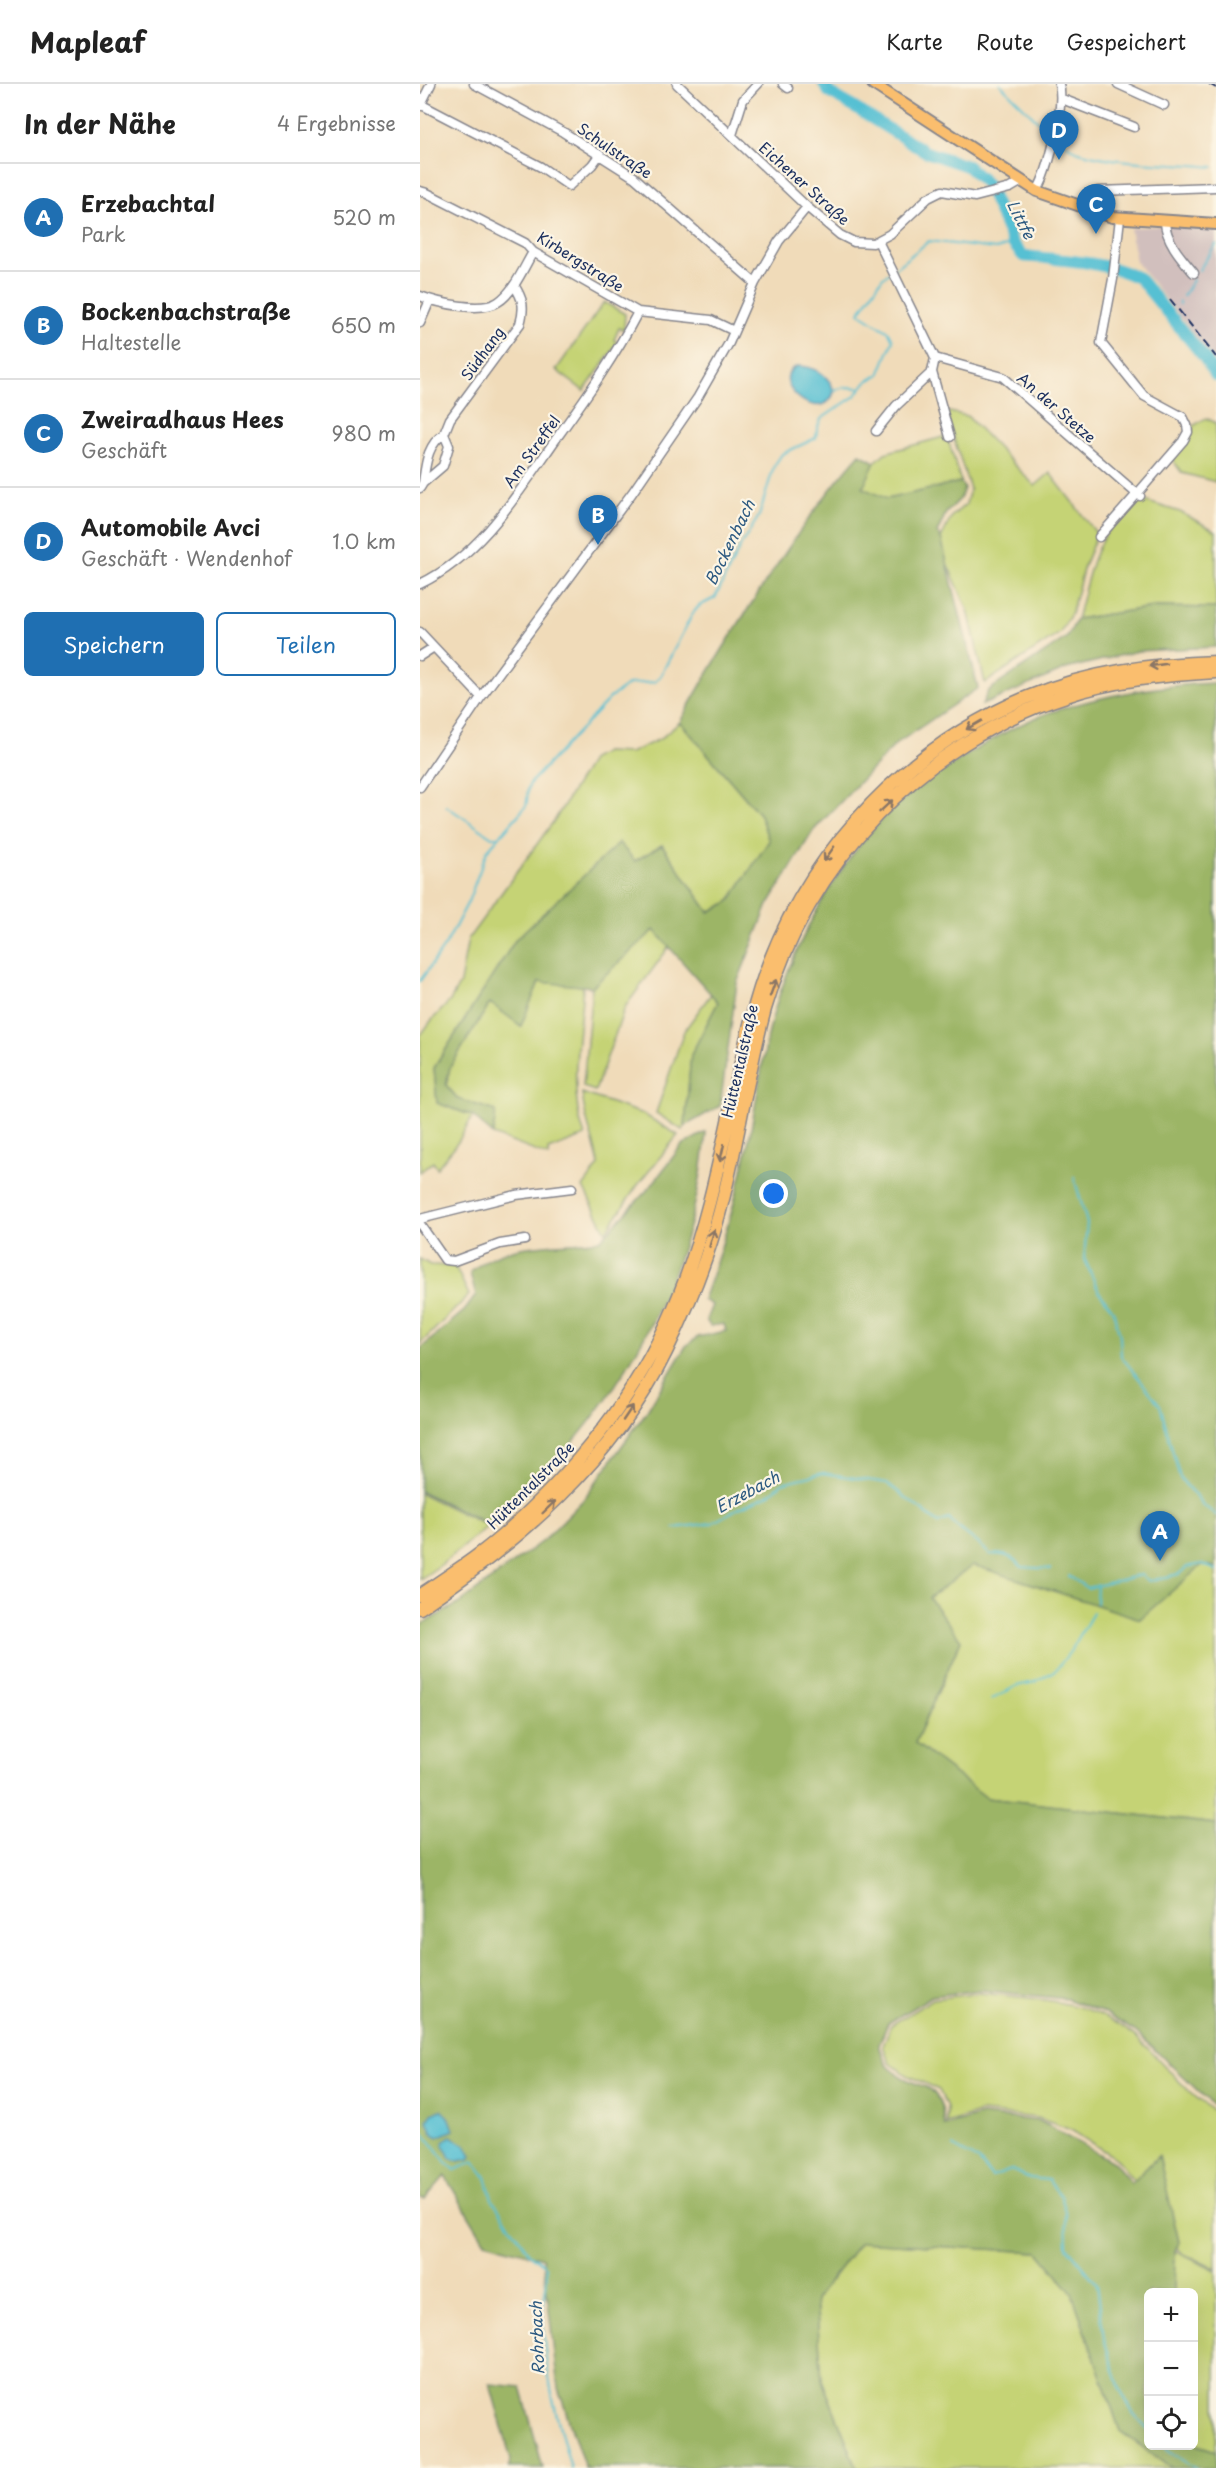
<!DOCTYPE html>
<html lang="de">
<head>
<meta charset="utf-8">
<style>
	body { margin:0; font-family:"Playpen Sans",sans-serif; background:#f2f2f2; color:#222 }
	.controls { position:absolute; right:18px; bottom:18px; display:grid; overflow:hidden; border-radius:9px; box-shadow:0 6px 24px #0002 }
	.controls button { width:54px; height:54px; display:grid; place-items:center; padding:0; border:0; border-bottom:2px solid #e0e0e0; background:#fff; color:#222; font:30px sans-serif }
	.you { position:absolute; left:354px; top:1110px; width:21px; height:21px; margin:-15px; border:4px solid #fff; border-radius:50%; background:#1a73e8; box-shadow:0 0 0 9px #1a73e833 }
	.badge { display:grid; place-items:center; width:39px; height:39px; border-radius:50%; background:#1f6fb2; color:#fff; font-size:20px; font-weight:700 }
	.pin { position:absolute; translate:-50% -50px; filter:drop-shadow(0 2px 3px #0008) }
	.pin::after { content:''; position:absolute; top:32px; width:21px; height:18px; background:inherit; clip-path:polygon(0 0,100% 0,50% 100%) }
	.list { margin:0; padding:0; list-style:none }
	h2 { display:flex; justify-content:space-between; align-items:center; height:78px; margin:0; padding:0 24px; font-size:26px }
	h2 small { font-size:20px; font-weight:400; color:#767676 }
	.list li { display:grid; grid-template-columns:39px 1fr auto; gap:18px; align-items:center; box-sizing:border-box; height:108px; padding:0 24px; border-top:2px solid #e0e0e0 }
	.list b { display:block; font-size:22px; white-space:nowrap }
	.list p { margin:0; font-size:20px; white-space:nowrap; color:#767676 }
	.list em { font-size:20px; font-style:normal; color:#767676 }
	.actions { display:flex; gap:12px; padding:18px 24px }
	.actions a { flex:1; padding:14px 0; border:2px solid #1f6fb2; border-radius:9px; text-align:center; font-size:21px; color:#1f6fb2 }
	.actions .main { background:#1f6fb2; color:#fff }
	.icon { flex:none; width:33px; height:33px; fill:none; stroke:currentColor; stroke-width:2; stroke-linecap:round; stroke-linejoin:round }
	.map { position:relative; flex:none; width:796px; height:2384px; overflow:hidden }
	header { display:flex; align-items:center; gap:36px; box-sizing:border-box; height:84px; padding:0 30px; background:#fff; border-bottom:2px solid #e0e0e0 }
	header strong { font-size:28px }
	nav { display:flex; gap:33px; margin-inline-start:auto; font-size:21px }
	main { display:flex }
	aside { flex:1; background:#fff }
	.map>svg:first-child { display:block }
	.industrial { fill:#d1bfbd }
	.green { fill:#c5d374; stroke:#708169; stroke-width:1.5 }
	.forest { fill:#9cb566; stroke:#5c7262; stroke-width:1.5 }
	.water { fill:#57c0d3; stroke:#397898; stroke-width:1.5 }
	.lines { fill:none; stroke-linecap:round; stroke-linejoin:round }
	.stream { stroke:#57c0d3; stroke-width:2 }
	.river { stroke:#57c0d3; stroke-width:12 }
	.minor-casing { stroke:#86858c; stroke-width:11 }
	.major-casing { stroke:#86858c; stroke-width:14 }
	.highway-casing { stroke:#86858c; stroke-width:15 }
	.minor { stroke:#fff; stroke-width:8 }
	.major { stroke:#fabe6e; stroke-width:10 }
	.highway { stroke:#fabe6e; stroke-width:12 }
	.rail { stroke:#1b2f5e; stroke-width:2; stroke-dasharray:9 4.5; stroke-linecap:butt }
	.oneway { stroke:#8a7666 }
	.labels { text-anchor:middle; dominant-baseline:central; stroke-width:4.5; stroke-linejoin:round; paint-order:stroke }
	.street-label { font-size:15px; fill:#1b2f5e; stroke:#fcf5e5 }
	.water-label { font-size:16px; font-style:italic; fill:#2d5a81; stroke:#fcf5e5 }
</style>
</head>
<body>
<header>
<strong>Mapleaf</strong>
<nav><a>Karte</a><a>Route</a><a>Gespeichert</a></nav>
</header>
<main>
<aside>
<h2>In der Nähe<small>4 Ergebnisse</small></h2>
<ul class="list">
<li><span class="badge">A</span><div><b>Erzebachtal</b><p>Park</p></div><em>520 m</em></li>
<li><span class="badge">B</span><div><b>Bockenbachstraße</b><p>Haltestelle</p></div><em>650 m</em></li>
<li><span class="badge">C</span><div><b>Zweiradhaus Hees</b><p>Geschäft</p></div><em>980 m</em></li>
<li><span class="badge">D</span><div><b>Automobile Avci</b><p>Geschäft · Wendenhof</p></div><em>1.0 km</em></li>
</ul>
<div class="actions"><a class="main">Speichern</a><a>Teilen</a></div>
</aside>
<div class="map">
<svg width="796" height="2384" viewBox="0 0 796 2384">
	<rect width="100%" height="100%" fill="#fcf5e5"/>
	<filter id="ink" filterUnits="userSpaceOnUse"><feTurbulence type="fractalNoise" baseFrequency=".0167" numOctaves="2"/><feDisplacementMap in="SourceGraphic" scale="12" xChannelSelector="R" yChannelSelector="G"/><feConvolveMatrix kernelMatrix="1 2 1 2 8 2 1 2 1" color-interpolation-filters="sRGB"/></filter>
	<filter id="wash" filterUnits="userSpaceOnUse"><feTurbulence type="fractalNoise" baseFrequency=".008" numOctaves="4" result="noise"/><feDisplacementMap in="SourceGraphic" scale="24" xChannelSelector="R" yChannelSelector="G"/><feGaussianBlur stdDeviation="1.35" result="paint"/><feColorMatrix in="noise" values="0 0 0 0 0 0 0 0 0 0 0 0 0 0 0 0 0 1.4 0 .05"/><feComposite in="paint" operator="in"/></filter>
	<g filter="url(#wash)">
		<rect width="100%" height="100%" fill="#f0dbb9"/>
		<!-- industrial -->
		<path class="industrial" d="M 751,141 L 796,144 L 796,278 L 716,178 L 710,144 Z"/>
		<!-- green -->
		<path class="green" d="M 184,218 L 205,230 L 204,246 L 199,244 L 194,256 L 198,259 L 164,307 L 136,286 Z
			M 525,327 L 547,332 L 615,402 L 630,389 L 677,450 L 664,482 L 651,530 L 640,549 L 565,599 L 548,526 L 527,479 L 521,454 L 532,432 L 546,420 L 550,405 Z
			M 786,334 L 796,339 L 796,398 L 762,389 L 752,375 L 768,355 L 773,342 Z
			M 527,352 L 541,398 L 467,415 L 442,404 L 455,378 L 465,369 Z
			M 718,415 L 760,428 L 796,447 L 796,524 L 734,523 L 657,535 C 666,504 671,468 691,442 C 699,432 709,424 718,415 Z
			M 260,638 L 340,731 L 349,757 L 309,818 L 289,828 L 242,761 L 215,777 L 199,759 L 96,855 L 14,984 L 17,1019 L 53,1032 L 38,1058 L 17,1084 L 13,1078 L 0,1088 L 0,952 L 11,937 L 30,917 L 40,899 L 48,855 L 136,734 L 172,675 L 185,668 L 210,669 L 240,655 Z
			M 234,846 L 249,863 L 205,923 L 175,1007 L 163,1003 L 172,903 Z
			M 119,897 L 163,902 C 160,949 147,1008 165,1052 L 128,1066 L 128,1072 L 73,1051 L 76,1027 L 38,1015 L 26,1001 L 30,983 L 70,919 Z
			M 291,910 L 298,918 L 271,971 L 265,1042 L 262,1046 L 236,1029 L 264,947 Z
			M 162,1009 L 223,1030 L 258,1051 L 217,1102 L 186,1148 L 163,1103 L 179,1081 C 174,1056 164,1034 162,1009 Z
			M 0,1175 L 10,1181 L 35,1182 L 49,1211 L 0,1260 Z
			M 0,1409 L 68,1442 L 22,1480 L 0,1495 Z
			M 499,1455 L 796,1473 L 796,1740 L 566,1714 L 495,1659 L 541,1556 L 509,1514 Z
			M 561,1909 C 617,1915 671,1915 716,1953 C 740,1974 770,2014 796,2028 L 796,2185 L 762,2169 L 757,2163 L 759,2158 L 738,2072 L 714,2097 L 697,2075 L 651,2046 L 618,2034 L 562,2028 L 527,2039 L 527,2023 L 519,2006 L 487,1991 L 470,1979 L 463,1962 L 471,1941 L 513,1915 Z
			M 440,2158 L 618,2168 L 652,2209 L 700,2347 L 752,2384 L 437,2384 L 402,2296 L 396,2215 Z
			M 755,2167 L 796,2187 L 796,2367 L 774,2360 L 774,2208 L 754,2208 Z"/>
		<!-- forest -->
		<path class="forest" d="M 440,370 L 455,378 L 443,404 L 467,415 L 541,398 L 544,404 L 540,415 L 526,429 L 517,449 L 521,454 L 558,604 L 476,660 L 393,747 L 348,821 L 317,899 L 300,1022 L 265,1042 L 271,971 L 298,918 L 234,846 L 172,903 L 119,898 L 101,942 L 70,919 L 30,983 L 26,1001 L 38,1015 L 76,1027 L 73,1051 L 53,1032 L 17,1019 L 14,984 L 96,855 L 199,759 L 215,777 L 242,761 L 289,828 L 309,818 L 349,757 L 340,731 L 260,638 C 284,593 311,551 339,508 C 370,461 402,412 440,370 Z
			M 734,523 L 796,524 L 796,563 L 718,567 L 646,585 L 562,621 L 568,607 L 647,553 L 657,535 Z
			M 796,599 L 796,1483 L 782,1481 L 720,1535 L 553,1481 L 509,1514 L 541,1556 L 495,1659 L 567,1714 L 796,1740 L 796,2024 L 716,1948 L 685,1929 L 647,1915 L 561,1906 L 512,1912 L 468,1939 L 459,1961 C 462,1968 464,1978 469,1983 C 498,2011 520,1990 525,2042 L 562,2031 L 620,2037 L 695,2079 L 711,2099 L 739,2072 L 759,2158 L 755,2167 L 754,2208 L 728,2208 L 728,2362 L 774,2360 L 796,2367 L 796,2384 L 752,2384 L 700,2347 L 652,2209 L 618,2168 L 440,2158 L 396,2215 L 402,2296 L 437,2384 L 165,2384 L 138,2304 L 123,2174 L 65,2158 L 25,2092 L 5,2115 L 0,2114 L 0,1541 L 38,1520 L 125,1455 L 163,1416 L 227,1327 L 266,1262 L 278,1253 L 306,1247 L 304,1240 L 290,1242 L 286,1236 L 292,1221 L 283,1216 C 302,1165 317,1114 328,1060 C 339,1009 343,958 360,909 C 382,846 417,783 463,734 C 483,713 507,697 531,681 C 562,661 596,640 631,628 C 684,611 741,601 796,599 Z
			M 286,1048 C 274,1201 187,1344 70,1441 L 0,1407 L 0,1265 L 45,1226 L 56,1211 L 50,1189 C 83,1155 137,1163 180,1156 L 231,1102 L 262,1061 Z
			M 70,2300 L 101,2303 L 123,2384 L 88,2384 L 91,2375 Z"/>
		<!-- water -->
		<path class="water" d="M 378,282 C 393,282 411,292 414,308 C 402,345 344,295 378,282 Z
			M 21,2026 L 30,2035 L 34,2046 L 18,2053 L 13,2050 L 8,2037 L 12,2030 Z
			M 31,2052 L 46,2062 L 52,2071 L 49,2075 L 38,2077 L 30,2074 L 23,2059 Z"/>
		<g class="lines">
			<!-- stream -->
			<path class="stream" d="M 580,0 L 627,46
				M 640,56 C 646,60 653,66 659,68 C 703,81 750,78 794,83
				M 474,185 L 509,157 L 576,165 L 593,160
				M 779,186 L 796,160
				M 763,212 L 773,196
				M 759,220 L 759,218
				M 758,241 L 758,232
				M 414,306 L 426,303 L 440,304
				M 26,722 L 72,753 L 77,753
				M 0,897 L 26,860 L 48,818 L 67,767 L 106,722 C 109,713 105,706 111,698 L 191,613 L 209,600 L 235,598 L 241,591 L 273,529 L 279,522 L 295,514 L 321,461 L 339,432 L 354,382 L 362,370 L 396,354 L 397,345 L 401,335 L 435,312 L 447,297 L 459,291 L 473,256 L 469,248 L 439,229 L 463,193 L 470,189
				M 654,1093 L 667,1139 L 664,1174 L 679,1208 L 693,1226 L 700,1252 L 701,1272 L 740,1321 L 760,1394 L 783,1421 L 796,1431
				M 254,1444 L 292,1439 L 319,1424 L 350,1410 L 362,1399 L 403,1389 L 467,1399 L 518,1439 L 529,1435 C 541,1449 557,1455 569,1470 C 583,1470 592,1471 602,1483 L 631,1485
				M 649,1492 L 667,1504 L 721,1491 L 729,1497 L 759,1490 L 767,1483 L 782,1480 L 796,1486
				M 676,1519 L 677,1501
				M 571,1616 L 596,1602 L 615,1598 L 636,1586 L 652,1565 L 673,1529
				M 0,2044 L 25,2077 L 35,2086 L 54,2077 L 66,2093 L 72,2115 L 109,2169 L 126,2182 C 129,2199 124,2208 123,2224 C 122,2277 136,2333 151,2384
				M 534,2063 L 559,2077 L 572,2093 L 591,2086 L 610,2094 L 628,2096 L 641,2112 L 646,2128 L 647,2163 L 677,2200 L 684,2255 L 700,2305 L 713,2329 L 728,2345
				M 745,2362 L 748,2367 L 776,2384"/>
			<!-- river -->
			<path class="river" d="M 404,0 L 409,8 L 506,68 L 547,82 L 567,100 L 593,160 L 603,172 C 641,176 684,177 719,194 L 783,272 L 796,292"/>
		</g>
	</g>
	<g filter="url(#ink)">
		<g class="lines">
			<!-- minor casing -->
			<g class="minor-casing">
				<path id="minor" d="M 54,0 L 143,48 L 214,93 L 335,199
					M 257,0 L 387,123 L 420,151 L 434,158 L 453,159 L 470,150 L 508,114 L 522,107 L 555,113 L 590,104 L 602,97
					M 363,0 L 368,4
					M 698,0 L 744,21
					M 642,15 L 714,43
					M 2,21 L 121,83 L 149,102 L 172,81 L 180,70
					M 0,22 L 11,0
					M 312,51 L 323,16 L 338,0
					M 0,107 L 7,109 L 105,159 L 113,168 L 218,228 L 291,236 L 314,247
					M 617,107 C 629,87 645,22 639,0
					M 663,123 L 670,110 L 678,107 L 796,103
					M 745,137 C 745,156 762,175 774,189
					M 458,157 L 515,274 L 583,293 L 717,410 L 763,357 L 768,348 L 767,341 L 763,333 L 724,312 L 681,259 L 693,195 L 700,134
					M 0,212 C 18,219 61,229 78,218 C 94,208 104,183 113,168
					M 0,239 L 10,216
					M 512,288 L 530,353
					M 456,347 L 476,322 L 512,288 L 515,274
					M 3,399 C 6,379 7,361 24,350
					M 0,404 L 3,399 L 23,382 L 29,362 L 24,350 L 30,335 L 100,240 C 105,223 103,215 94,201
					M 679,453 L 717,410 L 720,412
					M 0,500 C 62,470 98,409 136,355 C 166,313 194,274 218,228
					M 0,548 L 61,613
					M 0,572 L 14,563
					M 0,703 L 61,613 L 212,409 L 278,313 L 309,259 L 335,199 L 359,157 L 387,123
					M 0,1135 L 96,1111 L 152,1104
					M 0,1140 L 25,1176 L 34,1177 L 80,1160 L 105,1156"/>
			</g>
			<!-- major casing -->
			<g class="major-casing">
				<path id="major" d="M 453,0 L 617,107 L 692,133 L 796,140"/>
			</g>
			<!-- highway casing -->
			<g class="highway-casing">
				<path id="highway" d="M 0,1511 C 31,1490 63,1470 91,1444 C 163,1379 224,1301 260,1209 C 297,1116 309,1017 335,921 C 373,784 477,667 608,613 C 668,588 732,580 796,578
					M 0,1524 C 98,1458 193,1377 246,1268 C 263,1233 279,1196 291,1158 C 315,1082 324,1002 345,925 C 386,780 502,658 646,612 C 694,596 745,591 796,588"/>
			</g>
			<!-- minor -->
			<use href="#minor" class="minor"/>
			<!-- major -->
			<use href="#major" class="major"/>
			<!-- highway -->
			<use href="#highway" class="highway"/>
			<!-- rail -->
			<path class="rail" d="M 789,0 L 796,4
				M 750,215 L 796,273"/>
		</g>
		<!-- one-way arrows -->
		<defs><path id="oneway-shaft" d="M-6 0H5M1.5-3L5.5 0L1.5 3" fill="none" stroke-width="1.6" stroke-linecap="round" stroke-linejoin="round" transform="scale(1.5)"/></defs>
		<g class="oneway">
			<use href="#oneway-shaft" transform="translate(738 581) rotate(172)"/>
			<use href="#oneway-shaft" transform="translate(554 641) rotate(150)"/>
			<use href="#oneway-shaft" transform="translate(466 722) rotate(-43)"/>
			<use href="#oneway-shaft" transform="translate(409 770) rotate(125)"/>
			<use href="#oneway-shaft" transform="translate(353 904) rotate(-70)"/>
			<use href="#oneway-shaft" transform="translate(302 1069) rotate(103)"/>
			<use href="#oneway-shaft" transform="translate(292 1154) rotate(-74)"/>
			<use href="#oneway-shaft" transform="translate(208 1329) rotate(-56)"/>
			<use href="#oneway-shaft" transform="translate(129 1423) rotate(-44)"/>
		</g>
	</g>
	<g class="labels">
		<!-- street labels -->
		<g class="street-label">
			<text transform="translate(195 66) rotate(34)">Schulstraße</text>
			<text transform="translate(385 99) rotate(42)">Eichener Straße</text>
			<text transform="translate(161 177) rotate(32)">Kirbergstraße</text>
			<text transform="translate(62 269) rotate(-54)">Südhang</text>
			<text transform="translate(637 323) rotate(41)">An der Stetze</text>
			<text transform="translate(111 367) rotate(-54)">Am Streffel</text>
			<text transform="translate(319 977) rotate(-77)">Hüttentalstraße</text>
			<text transform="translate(110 1401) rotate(-45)">Hüttentalstraße</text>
		</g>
		<!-- water labels -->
		<g class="water-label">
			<text transform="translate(602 135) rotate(63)">Littfe</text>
			<text transform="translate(309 458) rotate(-64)">Bockenbach</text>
			<text transform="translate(327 1407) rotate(-28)">Erzebach</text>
			<text transform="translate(116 2254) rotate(-92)">Rohrbach</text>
		</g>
	</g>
</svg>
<div class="controls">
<button>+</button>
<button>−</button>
<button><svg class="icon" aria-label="locate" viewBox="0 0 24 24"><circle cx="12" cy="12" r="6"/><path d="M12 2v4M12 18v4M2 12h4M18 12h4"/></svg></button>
</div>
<div class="you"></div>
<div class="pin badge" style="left:740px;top:1477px">A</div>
<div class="pin badge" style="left:178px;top:461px">B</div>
<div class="pin badge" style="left:676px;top:150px">C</div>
<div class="pin badge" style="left:639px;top:76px">D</div>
</div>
</main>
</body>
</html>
